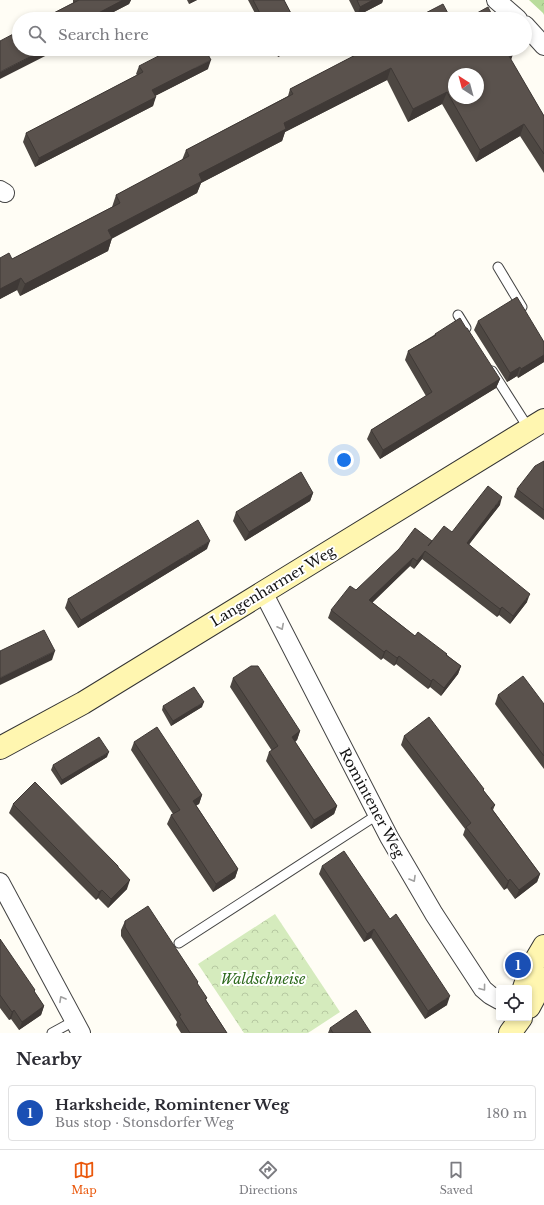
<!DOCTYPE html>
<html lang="en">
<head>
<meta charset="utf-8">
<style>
	body { margin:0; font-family:"Libre Baskerville",serif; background:#f7f7f7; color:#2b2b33 }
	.controls { position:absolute; right:12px; bottom:12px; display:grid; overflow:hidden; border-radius:4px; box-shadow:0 2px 6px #0003 }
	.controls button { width:36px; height:36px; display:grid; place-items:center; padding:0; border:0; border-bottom:1px solid #e1e1e2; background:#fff; color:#2b2b33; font:20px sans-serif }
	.compass { position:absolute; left:448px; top:68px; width:36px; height:36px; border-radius:50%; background:#fff; box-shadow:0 2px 6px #0003; rotate:324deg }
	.you { position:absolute; left:344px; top:460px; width:14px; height:14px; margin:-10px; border:3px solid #fff; border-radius:50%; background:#1a73e8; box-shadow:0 0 0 6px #1a73e833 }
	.badge { display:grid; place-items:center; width:26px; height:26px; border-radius:50%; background:#ea580c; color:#fff; font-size:13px; font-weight:700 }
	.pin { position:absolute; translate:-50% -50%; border:2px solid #fff; box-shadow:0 1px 4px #0006 }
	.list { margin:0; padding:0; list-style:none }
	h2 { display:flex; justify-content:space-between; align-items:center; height:52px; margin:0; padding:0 16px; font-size:17px }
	h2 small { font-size:13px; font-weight:400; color:#7c7c81 }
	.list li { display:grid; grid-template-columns:26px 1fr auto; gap:12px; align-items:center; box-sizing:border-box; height:56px; margin:0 8px 8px; padding:0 8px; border:1px solid #e1e1e2; border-radius:4px }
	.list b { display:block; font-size:15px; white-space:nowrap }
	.list p { margin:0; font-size:13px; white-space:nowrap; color:#7c7c81 }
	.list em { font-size:13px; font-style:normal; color:#7c7c81 }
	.icon { flex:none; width:22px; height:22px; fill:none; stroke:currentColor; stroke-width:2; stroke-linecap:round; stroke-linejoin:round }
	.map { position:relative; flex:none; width:544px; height:1033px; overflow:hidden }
	.search { position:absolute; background:#fff; box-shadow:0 2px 6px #0003; left:12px; right:12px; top:12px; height:44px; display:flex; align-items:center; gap:10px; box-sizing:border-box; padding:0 14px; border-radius:22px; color:#7c7c81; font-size:15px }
	.sheet { height:116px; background:#fff }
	nav { display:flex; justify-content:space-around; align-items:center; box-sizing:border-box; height:56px; border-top:1px solid #e1e1e2; background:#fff; font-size:11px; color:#7c7c81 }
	nav a { display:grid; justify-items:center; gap:2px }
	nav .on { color:#ea580c }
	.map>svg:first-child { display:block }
	.forest { fill:url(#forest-crowns) }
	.park { fill:url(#park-crowns) }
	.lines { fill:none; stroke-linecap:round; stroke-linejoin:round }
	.service-casing { stroke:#444; stroke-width:11 }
	.minor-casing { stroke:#444; stroke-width:20 }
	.secondary-casing { stroke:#333; stroke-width:24 }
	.service { stroke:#fff; stroke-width:9 }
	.minor { stroke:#fff; stroke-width:18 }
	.secondary { stroke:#fff6b0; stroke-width:22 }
	.wall { fill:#4d4742 }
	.shaded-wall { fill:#3f3936 }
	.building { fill:#5a524d; stroke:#3f3936; fill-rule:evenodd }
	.oneway { stroke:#a0a0a0 }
	.labels { text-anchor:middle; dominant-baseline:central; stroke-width:4; stroke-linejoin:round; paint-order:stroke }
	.street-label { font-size:14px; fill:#111; stroke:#fff }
	.park-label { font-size:14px; font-style:italic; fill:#2f6b1f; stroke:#fff }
</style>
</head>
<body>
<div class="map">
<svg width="544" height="1033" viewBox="0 0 544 1033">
	<defs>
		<pattern id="forest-crowns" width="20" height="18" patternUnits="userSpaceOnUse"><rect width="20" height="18" fill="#b9dc9c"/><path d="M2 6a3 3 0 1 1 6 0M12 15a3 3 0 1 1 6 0" fill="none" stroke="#9ebc85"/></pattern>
		<pattern id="park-crowns" width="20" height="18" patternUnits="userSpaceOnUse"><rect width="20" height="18" fill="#d5ebbd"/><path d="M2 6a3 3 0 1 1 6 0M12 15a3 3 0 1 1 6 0" fill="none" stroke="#b6c8a1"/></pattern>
	</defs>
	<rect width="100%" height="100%" fill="#fffdf5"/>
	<!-- forest -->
	<path class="forest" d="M 529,0 L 544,0 L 544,15 L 543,13 Z"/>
	<!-- park -->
	<path class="park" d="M 275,914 L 340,1012 L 308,1033 L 244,1033 L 198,964 Z"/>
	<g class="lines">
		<!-- service casing -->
		<g class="service-casing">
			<path id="service" d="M 498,267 L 522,307
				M 458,315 L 466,328
				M 492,371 L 529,429
				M 179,943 L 377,815
				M 52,1033 L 74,1021"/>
		</g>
		<!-- minor casing -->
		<g class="minor-casing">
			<path id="minor" d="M 496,0 L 518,19
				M 525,25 L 544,46
				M 0,190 L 5,193
				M 263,592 L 389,837 L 434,914 L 483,989 L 490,995 L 499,1000
				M 0,882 L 81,1033"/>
		</g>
		<!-- secondary casing -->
		<g class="secondary-casing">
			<path id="secondary" d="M 0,748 L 83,703 L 544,420
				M 524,988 L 531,968 L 544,946
				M 529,1007 L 544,979
				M 510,1033 L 521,1018"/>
		</g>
		<!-- service -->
		<use href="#service" class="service"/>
		<!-- minor -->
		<use href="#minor" class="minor"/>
		<!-- secondary -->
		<use href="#secondary" class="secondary"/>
	</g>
	<!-- wall -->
	<path class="wall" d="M 73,0 L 131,0 L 129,4 L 100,19 L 42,19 L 73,3 Z
		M 187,0 L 197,0 L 189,4 Z
		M 248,0 L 284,0 L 294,19 L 258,19 Z
		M 349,0 L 383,0 L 382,3 L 357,16 Z
		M 274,49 L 293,49 L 278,57 Z
		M 367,49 L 513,54 L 511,60 L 544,116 L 544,173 L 520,136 L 476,162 L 442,104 L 408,122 L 387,80 L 285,132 L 282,141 L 201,183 L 197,193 L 112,238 L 108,251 L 20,296 L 17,290 L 0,299 L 0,258 L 12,259 L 112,207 L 116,195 L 182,160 L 186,150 L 288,96 L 290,89 Z
		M 139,66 L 208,69 L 155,96 L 153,106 L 35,167 L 23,142 L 26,133 L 137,75 L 136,74 Z
		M 478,321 L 542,339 L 544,342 L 544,362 L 518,378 L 517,376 L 507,382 L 474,330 Z
		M 435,334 L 500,379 L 496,388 L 380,459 L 367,439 L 371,430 L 426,396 L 405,360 L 408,351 L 434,335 Z
		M 544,461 L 544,520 L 514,497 L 517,489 Z
		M 313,493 L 310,501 L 245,541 L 233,521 L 236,512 Z
		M 500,505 L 469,544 L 527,602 L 510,624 L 499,615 L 497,617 L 422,559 L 414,569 L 410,566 L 372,602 L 415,636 L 447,654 L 447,655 L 461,666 L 458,674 L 441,696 L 430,687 L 428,689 L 396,664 L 394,666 L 383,658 L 381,660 L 328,618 L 331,610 L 356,590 L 432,541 L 452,532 Z
		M 207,549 L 78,628 L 65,608 L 68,599 Z
		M 233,678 L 300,731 L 297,740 L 295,742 L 337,806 L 334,814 L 311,829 L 266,761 L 269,752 L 272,751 L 230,687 Z
		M 498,695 L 544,704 L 544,769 L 495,704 Z
		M 163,706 L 202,707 L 171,726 L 162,710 Z
		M 404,736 L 484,789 L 484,791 L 495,805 L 493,810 L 540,874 L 537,882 L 515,899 L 507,888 L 504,890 L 463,835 L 465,829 L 401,745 Z
		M 134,742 L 202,795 L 199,804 L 196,805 L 238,869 L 235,878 L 213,892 L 167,824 L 171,815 L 173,814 L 131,750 Z
		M 107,757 L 61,785 L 51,770 L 53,765 Z
		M 13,804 L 118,866 L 118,868 L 127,889 L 108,908 L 98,898 L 96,900 L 9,813 Z
		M 322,866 L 447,1005 L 425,1019 L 371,938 L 364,942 L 319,874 Z
		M 125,921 L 198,982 L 197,984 L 207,998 L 206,1000 L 227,1033 L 181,1033 L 176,1025 L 177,1022 L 121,936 L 121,930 Z
		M 0,939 L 44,1006 L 41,1015 L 19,1030 L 11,1019 L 9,1020 L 0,1008 Z
		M 330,1028 L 371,1033 L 328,1033 Z"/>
	<!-- shaded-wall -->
	<path class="shaded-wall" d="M 123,0 L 131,0 L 129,4 L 100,19 L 88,19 L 89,18 Z
		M 191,0 L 197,0 L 189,4 Z
		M 373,0 L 383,0 L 382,3 L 357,16 L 360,7 Z
		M 45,49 L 59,49 L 0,79 L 0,72 Z
		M 285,49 L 293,49 L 278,57 L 280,52 Z
		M 513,54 L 508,67 L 509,56 Z
		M 211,60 L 208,69 L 149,99 L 152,90 Z
		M 391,68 L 387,80 L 285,132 L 282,141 L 201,183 L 197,193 L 104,243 L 108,230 L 199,174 L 284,123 Z
		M 447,92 L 442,104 L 408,122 L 413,109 Z
		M 156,97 L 153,106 L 35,167 L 39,158 Z
		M 524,124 L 520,136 L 476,162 L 480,150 Z
		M 112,238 L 108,251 L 20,296 L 25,284 Z
		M 21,278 L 17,290 L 0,299 L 0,289 Z
		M 544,355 L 544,362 L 518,378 L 521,369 Z
		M 520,367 L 517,376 L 507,382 L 510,373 Z
		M 500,379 L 496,388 L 380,459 L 383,450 Z
		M 313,493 L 310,501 L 245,541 L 249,532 Z
		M 502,497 L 500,505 L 464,551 L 467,543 Z
		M 210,541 L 207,549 L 78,628 L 81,620 Z
		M 425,551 L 422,559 L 414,569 L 417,561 Z
		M 413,558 L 410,566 L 367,608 L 369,600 Z
		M 530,594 L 527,602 L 510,624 L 513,616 Z
		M 502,607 L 499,615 L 497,617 L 500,609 Z
		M 386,650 L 383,658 L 381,660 L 384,652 Z
		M 55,651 L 52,660 L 0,685 L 0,678 Z
		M 399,656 L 396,664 L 394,666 L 397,658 Z
		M 461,666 L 458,674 L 441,696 L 444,688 Z
		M 433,679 L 430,687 L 428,689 L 431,681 Z
		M 204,702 L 202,707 L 171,726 L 173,721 Z
		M 300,731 L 297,740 L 289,746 L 292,737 Z
		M 109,752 L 107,757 L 61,785 L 62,780 Z
		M 202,795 L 199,804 L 190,809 L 193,801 Z
		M 337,806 L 334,814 L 311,829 L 314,820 Z
		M 238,869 L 235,878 L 213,892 L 216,884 Z
		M 540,874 L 537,882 L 515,899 L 519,890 Z
		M 510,879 L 507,888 L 504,890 L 508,881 Z
		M 130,880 L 127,889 L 108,908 L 111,899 Z
		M 102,890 L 98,898 L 96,900 L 99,892 Z
		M 374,929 L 371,938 L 364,942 L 367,934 Z
		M 450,996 L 447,1005 L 425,1019 L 428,1011 Z
		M 44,1006 L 41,1015 L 19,1030 L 22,1022 Z
		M 14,1010 L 11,1019 L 9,1020 L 12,1012 Z"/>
	<!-- building -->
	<path class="building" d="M 79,0 L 123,0 L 89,18 L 89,19 L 42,19 Z
		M 253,0 L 284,0 L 294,19 L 263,19 Z
		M 357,0 L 373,0 L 360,7 Z
		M 443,4 L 451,19 L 414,19 Z
		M 488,7 L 494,19 L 466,19 Z
		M 384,15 L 386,19 L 376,19 Z
		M 19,31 L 19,49 L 45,49 L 0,72 L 0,41 Z
		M 172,49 L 205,49 L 211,60 L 152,90 L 156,97 L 39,158 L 26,133 L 143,72 L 139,66 Z
		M 278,49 L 285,49 L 280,52 Z
		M 367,49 L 510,49 L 513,54 L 509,56 L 544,116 L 544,154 L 524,124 L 480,150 L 447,92 L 413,109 L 391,68 L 284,123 L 286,129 L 199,174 L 202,181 L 108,230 L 112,238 L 25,284 L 21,278 L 0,289 L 0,258 L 9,253 L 12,259 L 120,203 L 116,195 L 189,156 L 186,150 L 293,94 L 290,89 ZM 454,74 L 478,74 L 478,98 L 454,98 Z
		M 517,297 L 544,342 L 544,355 L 521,369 L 520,367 L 510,373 L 478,321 Z
		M 460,318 L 466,328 L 467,328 L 500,379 L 383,450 L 371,430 L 432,392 L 408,351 L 436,335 L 435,334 Z
		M 544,461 L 544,510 L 517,489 L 535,466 Z
		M 301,472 L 313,493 L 249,532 L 236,512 Z
		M 488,486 L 502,497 L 467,543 L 530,594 L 513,616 L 502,607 L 500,609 L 425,551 L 417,561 L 413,558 L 369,600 L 415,636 L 418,632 L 447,654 L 446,655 L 461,666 L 444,688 L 433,679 L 431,681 L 399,656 L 397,658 L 386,650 L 384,652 L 331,610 L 350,586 L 356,590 L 399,549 L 415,528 L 432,541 L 428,546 L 444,526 L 452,532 Z
		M 198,520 L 210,541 L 81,620 L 68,599 Z
		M 44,630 L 55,651 L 0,678 L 0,651 Z
		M 251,666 L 258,666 L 300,731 L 292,737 L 337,806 L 314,820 L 269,752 L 278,746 L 233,678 Z
		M 523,676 L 544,704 L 544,756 L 498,695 Z
		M 194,687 L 204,702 L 173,721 L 163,706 Z
		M 429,717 L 484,789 L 483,790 L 495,805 L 491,808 L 540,874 L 519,890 L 510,879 L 508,881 L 466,827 L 471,823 L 404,736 Z
		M 157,727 L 202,795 L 193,801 L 238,869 L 216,884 L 171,815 L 180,810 L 134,742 Z
		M 99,737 L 109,752 L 62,780 L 53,765 Z
		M 35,782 L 118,866 L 118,867 L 130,880 L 111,899 L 102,890 L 99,892 L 13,804 Z
		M 344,851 L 390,919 L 396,914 L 450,996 L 428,1011 L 374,929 L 367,934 L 322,866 Z
		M 148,906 L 198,982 L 197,983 L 207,998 L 205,999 L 227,1033 L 190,1033 L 179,1016 L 181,1015 L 125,927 L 125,921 Z
		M 0,939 L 35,990 L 34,991 L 44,1006 L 22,1022 L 14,1010 L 12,1012 L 0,995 Z
		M 356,1010 L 371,1033 L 333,1033 L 330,1028 Z"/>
	<!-- one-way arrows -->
	<defs><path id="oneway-chevron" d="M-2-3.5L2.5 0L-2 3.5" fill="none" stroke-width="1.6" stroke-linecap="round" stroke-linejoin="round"/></defs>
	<g class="oneway">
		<use href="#oneway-chevron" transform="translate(281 627) rotate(63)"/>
		<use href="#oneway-chevron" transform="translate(413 879) rotate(60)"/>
		<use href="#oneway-chevron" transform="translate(483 988) rotate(53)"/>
		<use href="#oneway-chevron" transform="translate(62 999) rotate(-119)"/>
	</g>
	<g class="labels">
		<!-- street labels -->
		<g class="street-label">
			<text transform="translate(273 586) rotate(-31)">Langenharmer Weg</text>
			<text transform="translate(372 803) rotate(62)">Romintener Weg</text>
		</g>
		<!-- park labels -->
		<g class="park-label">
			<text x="263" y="979">Waldschneise</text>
		</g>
	</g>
</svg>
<div class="controls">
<button><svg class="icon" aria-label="locate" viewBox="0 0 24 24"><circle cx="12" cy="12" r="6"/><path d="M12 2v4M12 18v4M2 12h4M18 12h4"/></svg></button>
</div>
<svg class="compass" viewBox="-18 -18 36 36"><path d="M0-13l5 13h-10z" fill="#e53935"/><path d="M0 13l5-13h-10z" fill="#7c7c81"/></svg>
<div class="you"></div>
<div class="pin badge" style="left:518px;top:965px;background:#1a4fb4">1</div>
<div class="search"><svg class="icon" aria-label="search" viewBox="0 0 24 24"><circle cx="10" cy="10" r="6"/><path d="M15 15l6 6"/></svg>Search here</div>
</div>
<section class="sheet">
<h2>Nearby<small></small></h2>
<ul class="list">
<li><span class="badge" style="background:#1a4fb4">1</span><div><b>Harksheide, Romintener Weg</b><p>Bus stop · Stonsdorfer Weg</p></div><em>180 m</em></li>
</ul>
</section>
<nav>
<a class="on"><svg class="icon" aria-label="map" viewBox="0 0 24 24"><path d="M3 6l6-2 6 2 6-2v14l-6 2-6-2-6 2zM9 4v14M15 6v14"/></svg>Map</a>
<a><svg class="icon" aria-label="directions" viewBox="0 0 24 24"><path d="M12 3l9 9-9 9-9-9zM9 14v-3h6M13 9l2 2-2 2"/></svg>Directions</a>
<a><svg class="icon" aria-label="saved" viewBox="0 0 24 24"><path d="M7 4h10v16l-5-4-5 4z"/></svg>Saved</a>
</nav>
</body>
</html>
